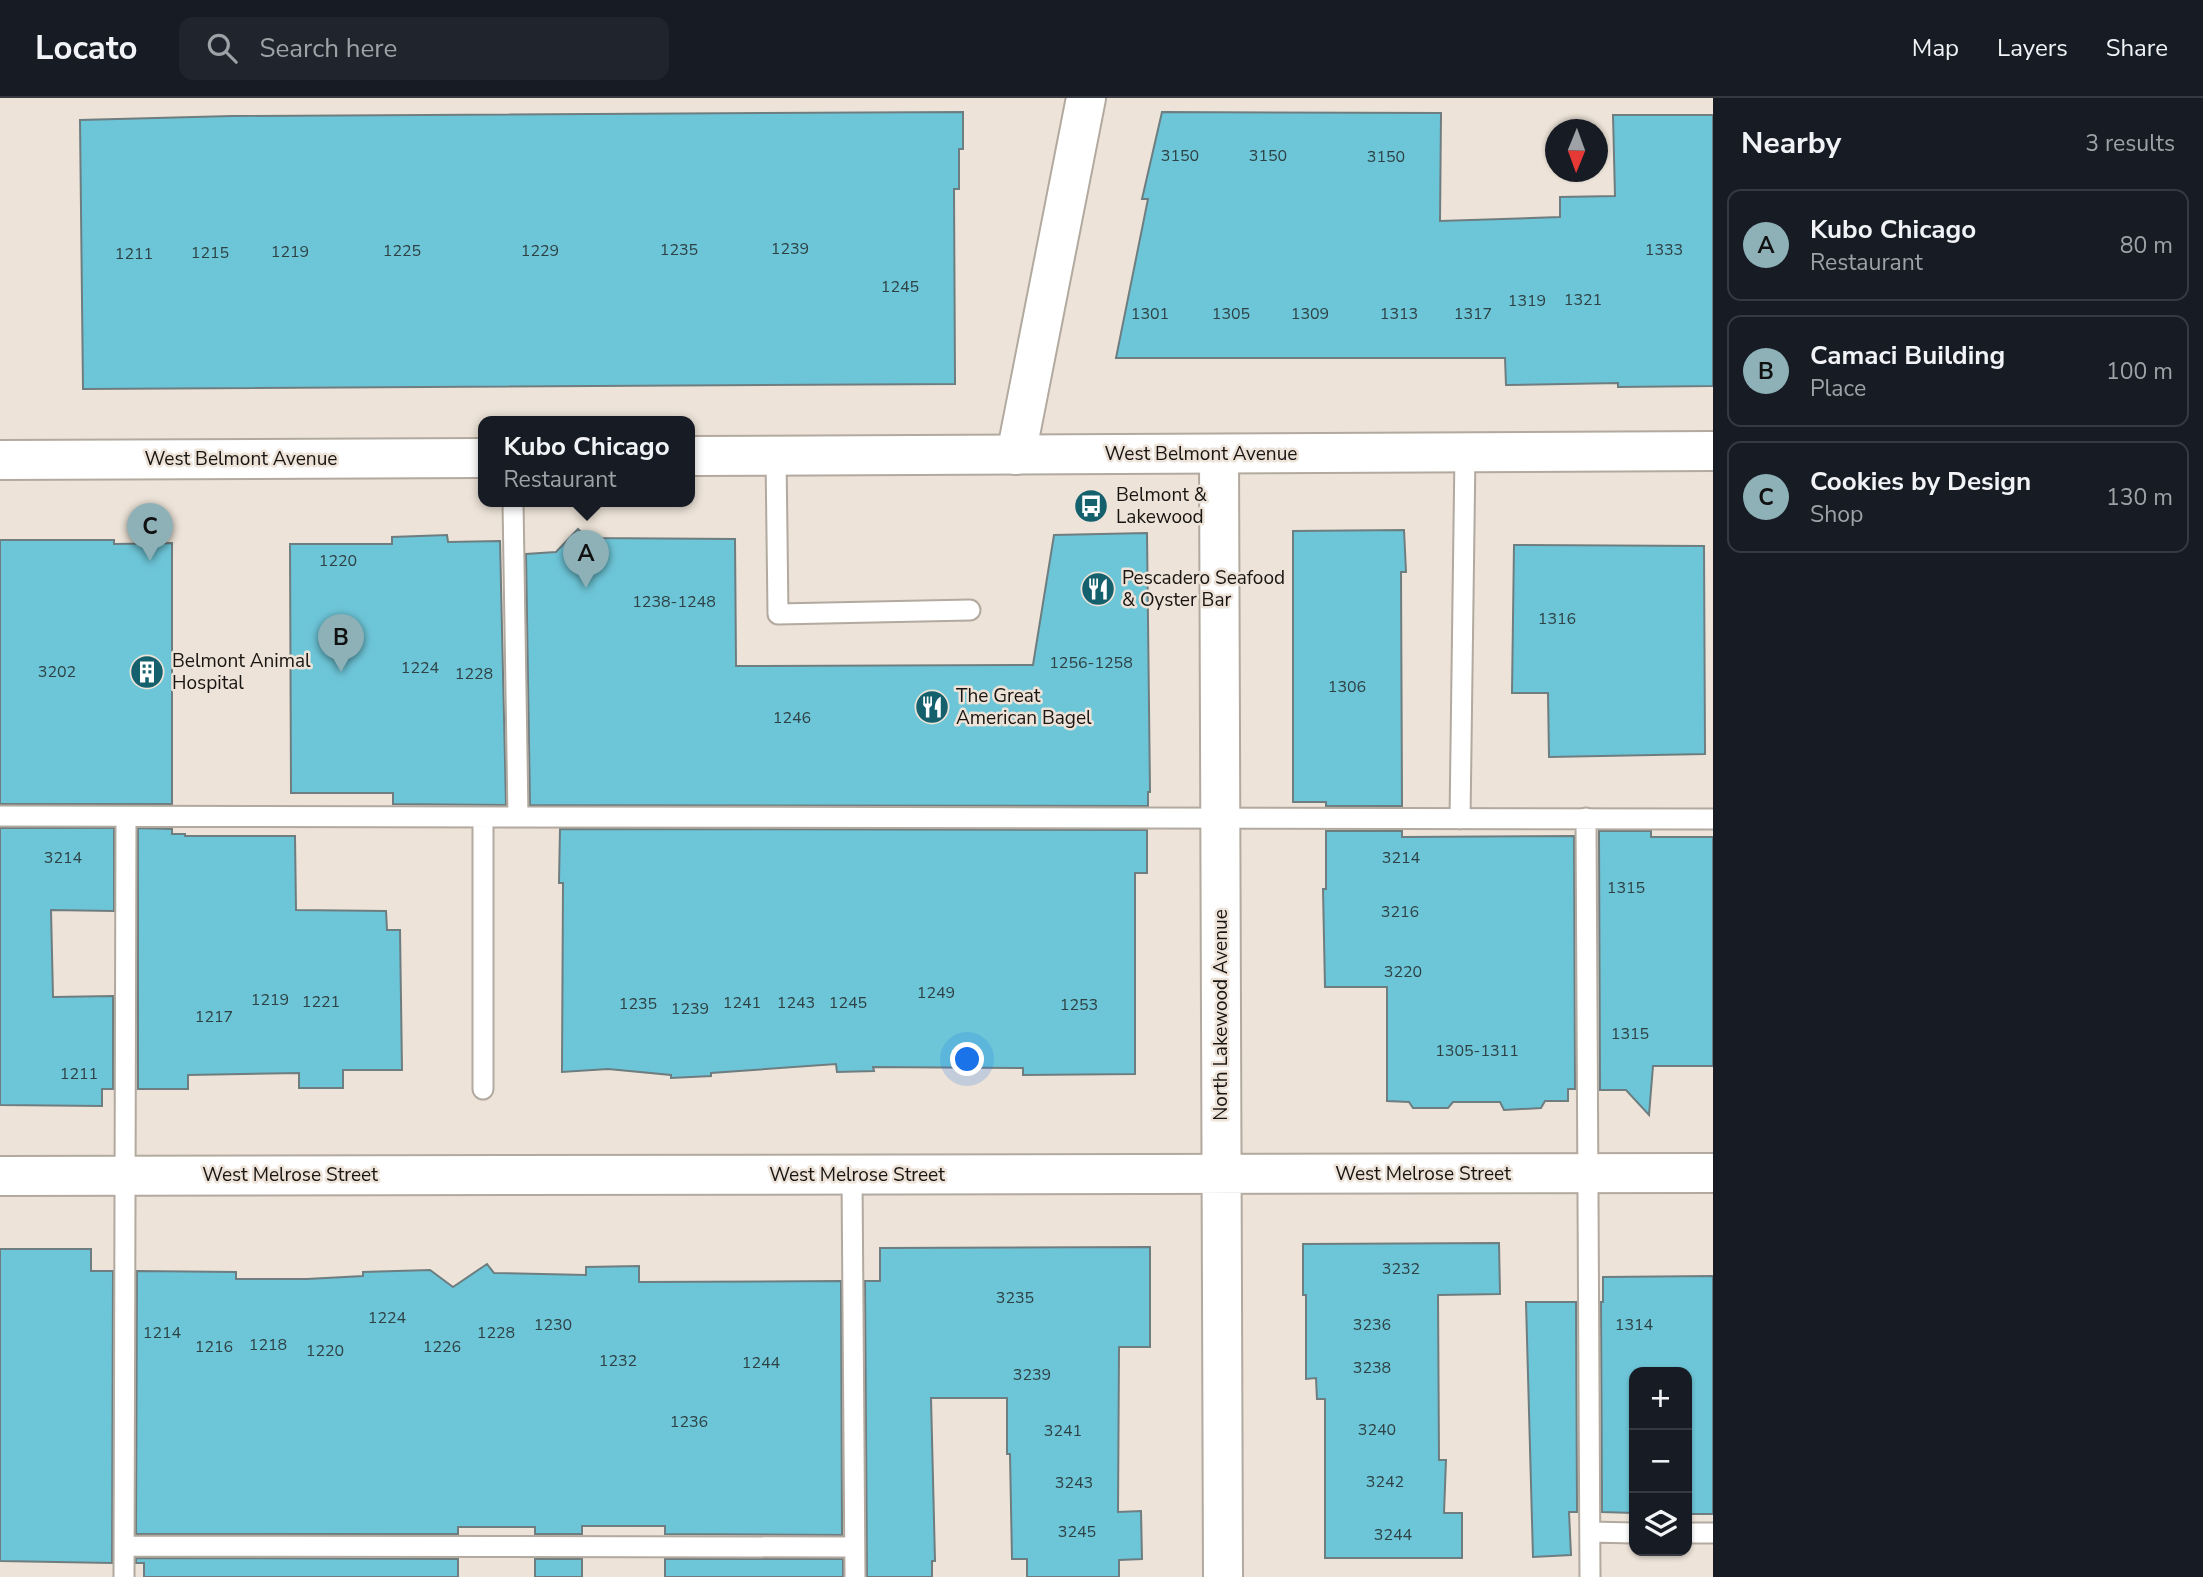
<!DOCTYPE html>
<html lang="en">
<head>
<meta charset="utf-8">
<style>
	body { margin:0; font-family:"Nunito Sans",sans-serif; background:#20242c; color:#f1f3f6 }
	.controls { position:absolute; right:21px; bottom:21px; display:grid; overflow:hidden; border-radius:14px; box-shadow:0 2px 5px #0004 }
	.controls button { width:63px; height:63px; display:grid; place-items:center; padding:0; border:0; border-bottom:2px solid #363941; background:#171b24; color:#f1f3f6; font:35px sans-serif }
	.compass { position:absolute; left:1545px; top:21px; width:63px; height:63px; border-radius:50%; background:#171b24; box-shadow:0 2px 5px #0004; rotate:181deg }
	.you { position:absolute; left:968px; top:962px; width:24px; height:24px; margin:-18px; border:5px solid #fff; border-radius:50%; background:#1a73e8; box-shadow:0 0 0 10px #1a73e833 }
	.badge { display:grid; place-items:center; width:46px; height:46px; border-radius:50%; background:#8eb1b8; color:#111; font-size:23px; font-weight:700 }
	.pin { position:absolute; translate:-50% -58px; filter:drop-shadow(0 2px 4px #0008) }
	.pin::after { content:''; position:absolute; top:37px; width:24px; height:21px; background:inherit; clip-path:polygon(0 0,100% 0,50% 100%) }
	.popup { position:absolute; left:478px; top:318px; width:217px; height:91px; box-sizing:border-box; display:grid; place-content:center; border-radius:14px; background:#171b24; filter:drop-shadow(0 2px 5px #0005); font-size:23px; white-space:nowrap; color:#9ea1a6 }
	.popup b { font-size:26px; color:#f1f3f6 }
	.popup::after { content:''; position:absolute; left:50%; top:100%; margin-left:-14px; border:14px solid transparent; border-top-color:#171b24 }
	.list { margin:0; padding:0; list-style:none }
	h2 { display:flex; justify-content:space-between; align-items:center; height:91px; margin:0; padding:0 28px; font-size:30px }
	h2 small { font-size:23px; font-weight:400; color:#9ea1a6 }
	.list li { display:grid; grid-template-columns:46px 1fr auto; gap:21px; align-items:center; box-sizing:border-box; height:112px; margin:0 14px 14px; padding:0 14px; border:2px solid #363941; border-radius:14px }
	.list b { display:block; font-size:26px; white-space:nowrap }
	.list p { margin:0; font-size:23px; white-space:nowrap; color:#9ea1a6 }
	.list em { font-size:23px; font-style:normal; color:#9ea1a6 }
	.icon { flex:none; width:38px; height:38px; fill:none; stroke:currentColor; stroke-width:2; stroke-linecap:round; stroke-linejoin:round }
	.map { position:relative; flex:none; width:1713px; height:1479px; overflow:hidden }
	header { display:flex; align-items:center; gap:42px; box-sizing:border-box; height:98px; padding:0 35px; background:#171b24; border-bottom:2px solid #363941 }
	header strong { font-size:33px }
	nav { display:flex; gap:38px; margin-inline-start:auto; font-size:24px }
	.search { width:490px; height:63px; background:#20242c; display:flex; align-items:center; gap:18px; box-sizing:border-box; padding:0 24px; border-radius:14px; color:#9ea1a6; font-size:26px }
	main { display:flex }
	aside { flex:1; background:#171b24 }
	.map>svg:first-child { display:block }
	.building { fill:#6dc6d8; stroke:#6e7d80; stroke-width:2 }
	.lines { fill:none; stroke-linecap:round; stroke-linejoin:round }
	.service-casing { stroke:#b2a99f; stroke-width:23 }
	.minor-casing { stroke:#b2a99f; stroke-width:42 }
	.secondary-casing { stroke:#b2a99f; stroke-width:42 }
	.service { stroke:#fff; stroke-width:19 }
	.minor { stroke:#fff; stroke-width:38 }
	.secondary { stroke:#fff; stroke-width:38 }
	.labels { text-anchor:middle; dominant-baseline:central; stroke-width:5; stroke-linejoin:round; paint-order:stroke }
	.number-label { font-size:16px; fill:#2e4144 }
	.street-label { font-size:19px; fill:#191512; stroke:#ede3d8 }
	.poi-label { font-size:19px; fill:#191512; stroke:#ede3d8; text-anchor:start }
</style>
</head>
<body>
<header>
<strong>Locato</strong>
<div class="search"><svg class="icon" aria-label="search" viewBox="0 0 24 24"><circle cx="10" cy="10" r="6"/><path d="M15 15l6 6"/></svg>Search here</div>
<nav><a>Map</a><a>Layers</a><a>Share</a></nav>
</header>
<main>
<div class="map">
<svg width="1713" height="1479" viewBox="0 0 1713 1479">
	<rect width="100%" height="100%" fill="#ede3d8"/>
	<!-- building -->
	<path class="building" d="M 963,14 L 963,51 L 959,51 L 959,91 L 954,91 L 955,286 L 83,291 L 80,22 L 232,18 Z
		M 1162,14 L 1441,15 L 1440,123 L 1560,119 L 1560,99 L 1615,98 L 1613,17 L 1713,17 L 1713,288 L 1618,289 L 1618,285 L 1506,287 L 1505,260 L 1116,260 L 1148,101 L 1142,101 Z
		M 578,431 L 588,440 L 735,441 L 736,568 L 1033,567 L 1054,437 L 1147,435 L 1150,694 L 1148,694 L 1148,708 L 530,707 L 526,456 L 556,454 Z
		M 1404,432 L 1406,474 L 1401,474 L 1402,708 L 1326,708 L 1326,704 L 1293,704 L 1293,433 Z
		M 447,437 L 448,444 L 500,443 L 506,707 L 393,706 L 393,695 L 291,695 L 290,446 L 392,446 L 392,439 Z
		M 0,442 L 114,442 L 114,446 L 172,445 L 172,706 L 0,706 Z
		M 1514,447 L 1704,448 L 1705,656 L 1549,659 L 1548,595 L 1512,595 Z
		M 0,730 L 114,730 L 114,813 L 51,812 L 53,899 L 113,898 L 113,991 L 102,991 L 102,1008 L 0,1007 Z
		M 138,730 L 172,731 L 172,736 L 185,736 L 185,738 L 295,738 L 296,812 L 386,813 L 387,832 L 400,832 L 402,972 L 343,972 L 343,990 L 299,990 L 299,975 L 188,977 L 188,991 L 138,991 Z
		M 560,731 L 1147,732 L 1147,775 L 1135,775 L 1135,976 L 1023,977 L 1023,970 L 873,969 L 874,973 L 837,974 L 836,966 L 711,975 L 711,978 L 671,980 L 671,977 L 608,971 L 562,974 L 563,785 L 559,785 Z
		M 1326,733 L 1402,733 L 1402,739 L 1574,738 L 1575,991 L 1568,991 L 1568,1003 L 1545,1003 L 1541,1010 L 1504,1012 L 1500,1004 L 1453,1004 L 1448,1010 L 1413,1010 L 1409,1004 L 1387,1003 L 1387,889 L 1325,889 L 1323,791 L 1326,791 Z
		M 1599,733 L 1651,733 L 1651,739 L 1713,739 L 1713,968 L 1653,968 L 1649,1017 L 1626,992 L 1600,992 Z
		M 1499,1145 L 1500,1196 L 1438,1197 L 1439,1362 L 1446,1362 L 1444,1415 L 1462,1415 L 1462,1460 L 1325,1460 L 1325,1301 L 1317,1301 L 1316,1280 L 1306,1281 L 1306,1197 L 1303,1197 L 1303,1146 Z
		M 1150,1149 L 1150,1249 L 1119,1249 L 1118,1414 L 1141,1413 L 1142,1461 L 1119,1462 L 1119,1479 L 1027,1479 L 1027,1461 L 1012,1461 L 1010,1356 L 1007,1356 L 1007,1300 L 931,1300 L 935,1463 L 932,1463 L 932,1479 L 867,1479 L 865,1183 L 880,1183 L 880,1150 Z
		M 0,1151 L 91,1151 L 91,1173 L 113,1173 L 112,1465 L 0,1463 Z
		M 487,1166 L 494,1175 L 586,1177 L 586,1169 L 639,1168 L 639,1184 L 841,1183 L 842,1437 L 665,1436 L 665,1428 L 582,1428 L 582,1436 L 535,1436 L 535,1429 L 458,1429 L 458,1436 L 136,1436 L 137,1173 L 236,1174 L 236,1181 L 307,1181 L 363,1178 L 363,1174 L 430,1172 L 453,1189 Z
		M 1713,1178 L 1713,1416 L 1687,1416 L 1687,1274 L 1634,1274 L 1634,1415 L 1602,1414 L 1601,1204 L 1603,1204 L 1603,1179 Z
		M 1526,1204 L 1576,1204 L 1577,1414 L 1569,1414 L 1571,1457 L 1533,1459 Z
		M 136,1460 L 458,1461 L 458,1479 L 144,1479 L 144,1465 L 136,1465 Z
		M 535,1461 L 582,1461 L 582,1479 L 535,1479 Z
		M 665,1461 L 843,1461 L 843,1479 L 665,1479 Z"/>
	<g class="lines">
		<!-- service casing -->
		<g class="service-casing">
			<path id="service" d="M 776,358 L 778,516 L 970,512
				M 513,404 L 518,719
				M 0,718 L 1713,721
				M 483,719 L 483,991
				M 1586,720 L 1590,1479
				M 1460,721 L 1465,355
				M 852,1077 L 855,1479
				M 1590,1434 L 1634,1435
				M 1687,1435 L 1713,1435
				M 124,1448 L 854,1449
				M 124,1479 L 126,719"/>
		</g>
		<!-- minor casing -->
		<g class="minor-casing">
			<path id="minor" d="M 1219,356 L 1223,1479
				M 1016,357 L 1086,0
				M 0,1078 L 1713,1075"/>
		</g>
		<!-- secondary casing -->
		<g class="secondary-casing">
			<path id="secondary" d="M 689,358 L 1713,353
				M 0,362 L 483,360"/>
		</g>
		<!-- service -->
		<use href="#service" class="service"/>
		<!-- minor -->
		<use href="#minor" class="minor"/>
		<!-- secondary -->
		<use href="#secondary" class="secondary"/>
	</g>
	<!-- icons -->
	<defs>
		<g id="bus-disc" transform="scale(1.75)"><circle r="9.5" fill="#15606d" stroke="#ede3d8"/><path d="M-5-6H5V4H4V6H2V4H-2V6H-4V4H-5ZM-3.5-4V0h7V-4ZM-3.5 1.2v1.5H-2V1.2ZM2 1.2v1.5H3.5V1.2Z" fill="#fff"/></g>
		<g id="restaurant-disc" transform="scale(1.75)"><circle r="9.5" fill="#15606d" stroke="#ede3d8"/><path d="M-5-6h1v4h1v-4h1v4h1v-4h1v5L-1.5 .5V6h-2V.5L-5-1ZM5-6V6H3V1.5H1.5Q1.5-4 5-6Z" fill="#fff"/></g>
		<g id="building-disc" transform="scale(1.75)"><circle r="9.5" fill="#15606d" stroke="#ede3d8"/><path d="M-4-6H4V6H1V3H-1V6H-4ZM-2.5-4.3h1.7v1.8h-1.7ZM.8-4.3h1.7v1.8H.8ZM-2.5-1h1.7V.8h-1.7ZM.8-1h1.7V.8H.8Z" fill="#fff"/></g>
	</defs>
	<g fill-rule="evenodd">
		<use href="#bus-disc" x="1091" y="408"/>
		<use href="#restaurant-disc" x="1098" y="491"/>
		<use href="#building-disc" x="147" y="574"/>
		<use href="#restaurant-disc" x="932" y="609"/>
	</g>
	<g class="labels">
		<!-- number labels -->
		<g class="number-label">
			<text x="1180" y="58">3150</text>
			<text x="1268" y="58">3150</text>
			<text x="1386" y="59">3150</text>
			<text x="790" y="151">1239</text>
			<text x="679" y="152">1235</text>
			<text x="1664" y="152">1333</text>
			<text x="402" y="153">1225</text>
			<text x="540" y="153">1229</text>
			<text x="290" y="154">1219</text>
			<text x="210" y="155">1215</text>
			<text x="134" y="156">1211</text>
			<text x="900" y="189">1245</text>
			<text x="1583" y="202">1321</text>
			<text x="1527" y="203">1319</text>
			<text x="1150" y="216">1301</text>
			<text x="1231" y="216">1305</text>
			<text x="1310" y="216">1309</text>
			<text x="1399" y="216">1313</text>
			<text x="1473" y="216">1317</text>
			<text x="338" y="463">1220</text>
			<text x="674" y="504">1238-1248</text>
			<text x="1557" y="521">1316</text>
			<text x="1091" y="565">1256-1258</text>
			<text x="420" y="570">1224</text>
			<text x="57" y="574">3202</text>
			<text x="474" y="576">1228</text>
			<text x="1347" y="589">1306</text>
			<text x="792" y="620">1246</text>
			<text x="63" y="760">3214</text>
			<text x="1401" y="760">3214</text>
			<text x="1626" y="790">1315</text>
			<text x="1400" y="814">3216</text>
			<text x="1403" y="874">3220</text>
			<text x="936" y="895">1249</text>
			<text x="270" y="902">1219</text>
			<text x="321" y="904">1221</text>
			<text x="742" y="905">1241</text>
			<text x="796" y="905">1243</text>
			<text x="848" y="905">1245</text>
			<text x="638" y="906">1235</text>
			<text x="1079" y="907">1253</text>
			<text x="690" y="911">1239</text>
			<text x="214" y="919">1217</text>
			<text x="1630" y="936">1315</text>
			<text x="1477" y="953">1305-1311</text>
			<text x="79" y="976">1211</text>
			<text x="1401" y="1171">3232</text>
			<text x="1015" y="1200">3235</text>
			<text x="387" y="1220">1224</text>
			<text x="553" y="1227">1230</text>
			<text x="1372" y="1227">3236</text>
			<text x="1634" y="1227">1314</text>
			<text x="162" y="1235">1214</text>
			<text x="496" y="1235">1228</text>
			<text x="268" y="1247">1218</text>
			<text x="214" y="1249">1216</text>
			<text x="442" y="1249">1226</text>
			<text x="325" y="1253">1220</text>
			<text x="618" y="1263">1232</text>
			<text x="761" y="1265">1244</text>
			<text x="1372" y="1270">3238</text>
			<text x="1032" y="1277">3239</text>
			<text x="689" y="1324">1236</text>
			<text x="1377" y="1332">3240</text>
			<text x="1063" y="1333">3241</text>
			<text x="1385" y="1384">3242</text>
			<text x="1074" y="1385">3243</text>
			<text x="1077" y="1434">3245</text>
			<text x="1393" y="1437">3244</text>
		</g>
		<!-- street labels -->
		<g class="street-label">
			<text x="1201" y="356">West Belmont Avenue</text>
			<text x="241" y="361">West Belmont Avenue</text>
			<text transform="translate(1221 917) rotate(-90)">North Lakewood Avenue</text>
			<text x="1423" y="1076">West Melrose Street</text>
			<text x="290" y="1077">West Melrose Street</text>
			<text x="857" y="1077">West Melrose Street</text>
		</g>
		<!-- poi labels -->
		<g class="poi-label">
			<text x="1116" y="397">Belmont &amp;<tspan x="1116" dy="22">Lakewood</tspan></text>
			<text x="1122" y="480">Pescadero Seafood<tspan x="1122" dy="22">&amp; Oyster Bar</tspan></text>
			<text x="172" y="563">Belmont Animal<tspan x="172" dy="22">Hospital</tspan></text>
			<text x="956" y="598">The Great<tspan x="956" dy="22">American Bagel</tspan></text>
		</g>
	</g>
</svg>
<div class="controls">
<button>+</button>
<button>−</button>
<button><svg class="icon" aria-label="layers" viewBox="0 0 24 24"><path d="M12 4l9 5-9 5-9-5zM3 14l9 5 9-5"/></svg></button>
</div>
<svg class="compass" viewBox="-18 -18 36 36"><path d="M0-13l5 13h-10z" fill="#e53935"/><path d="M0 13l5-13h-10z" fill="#9ea1a6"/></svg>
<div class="you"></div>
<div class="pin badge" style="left:586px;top:490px">A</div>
<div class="popup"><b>Kubo Chicago</b>Restaurant</div>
<div class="pin badge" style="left:341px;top:574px">B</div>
<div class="pin badge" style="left:150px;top:463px">C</div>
</div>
<aside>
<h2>Nearby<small>3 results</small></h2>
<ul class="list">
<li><span class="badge">A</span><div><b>Kubo Chicago</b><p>Restaurant</p></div><em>80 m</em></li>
<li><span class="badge">B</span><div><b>Camaci Building</b><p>Place</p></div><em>100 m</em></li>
<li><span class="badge">C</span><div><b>Cookies by Design</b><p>Shop</p></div><em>130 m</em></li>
</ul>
</aside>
</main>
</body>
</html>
